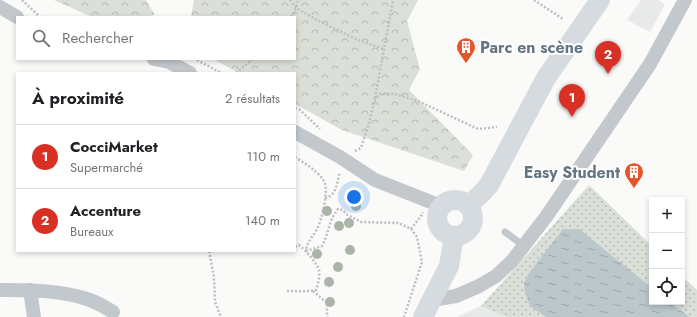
<!DOCTYPE html>
<html lang="fr">
<head>
<meta charset="utf-8">
<style>
	body { margin:0; font-family:Jost,sans-serif; background:#f2f2f2; color:#202124 }
	.controls { position:absolute; right:12px; bottom:12px; display:grid; overflow:hidden; border-radius:0px; box-shadow:0 2px 6px #0003 }
	.controls button { width:36px; height:36px; display:grid; place-items:center; padding:0; border:0; border-bottom:1px solid #e0e0e0; background:#fff; color:#202124; font:20px sans-serif }
	.you { position:absolute; left:354px; top:197px; width:14px; height:14px; margin:-10px; border:3px solid #fff; border-radius:50%; background:#1a73e8; box-shadow:0 0 0 6px #1a73e833 }
	.badge { display:grid; place-items:center; width:26px; height:26px; border-radius:50%; background:#d93025; color:#fff; font-size:13px; font-weight:700 }
	.pin { position:absolute; translate:-50% -33px; filter:drop-shadow(0 1px 2px #0008) }
	.pin::after { content:''; position:absolute; top:21px; width:14px; height:12px; background:inherit; clip-path:polygon(0 0,100% 0,50% 100%) }
	.list { margin:0; padding:0; list-style:none }
	h2 { display:flex; justify-content:space-between; align-items:center; height:52px; margin:0; padding:0 16px; font-size:17px }
	h2 small { font-size:13px; font-weight:400; color:#757577 }
	.list li { display:grid; grid-template-columns:26px 1fr auto; gap:12px; align-items:center; box-sizing:border-box; height:64px; padding:0 16px; border-top:1px solid #e0e0e0 }
	.list b { display:block; font-size:15px; white-space:nowrap }
	.list p { margin:0; font-size:13px; white-space:nowrap; color:#757577 }
	.list em { font-size:13px; font-style:normal; color:#757577 }
	.icon { flex:none; width:22px; height:22px; fill:none; stroke:currentColor; stroke-width:2; stroke-linecap:round; stroke-linejoin:round }
	.map { position:relative; flex:none; width:697px; height:317px; overflow:hidden }
	.search { position:absolute; background:#fff; box-shadow:0 2px 6px #0003; left:16px; top:16px; width:280px; height:44px; display:flex; align-items:center; gap:10px; box-sizing:border-box; padding:0 14px; border-radius:0px; color:#757577; font-size:15px }
	.panel { position:absolute; background:#fff; box-shadow:0 2px 6px #0003; left:16px; top:72px; width:280px; height:180px; border-radius:0px }
	.map>svg:first-child { display:block }
	.built { fill:#e8e9e9 }
	.grass { fill:url(#grass-dots) }
	.forest { fill:url(#forest-crowns) }
	.water { fill:url(#water-ripples) }
	.lines { fill:none; stroke-linecap:round; stroke-linejoin:round }
	.path { stroke:#bbbfc2; stroke-width:2.5; stroke-dasharray:2 2; stroke-linecap:butt }
	.lane { stroke:#c3c8cc; stroke-width:7 }
	.street { stroke:#c3c8cc; stroke-width:14 }
	.secondary { stroke:#d6dbdf; stroke-width:20 }
	.tree { fill:#aab4a7 }
	.labels { text-anchor:middle; dominant-baseline:central; stroke-width:4; stroke-linejoin:round; paint-order:stroke }
	.poi-label { font-size:16px; font-weight:bold; fill:#657683; stroke:#fff; text-anchor:start }
</style>
</head>
<body>
<div class="map">
<svg width="697" height="317" viewBox="0 0 697 317">
	<defs>
		<pattern id="grass-dots" width="8" height="8" patternUnits="userSpaceOnUse"><rect width="8" height="8" fill="#dadfd7"/><path d="M2 2h.1M6 6h.1" fill="none" stroke="#b4b9b4" stroke-width="1.8" stroke-linecap="round"/></pattern>
		<pattern id="forest-crowns" width="20" height="18" patternUnits="userSpaceOnUse"><rect width="20" height="18" fill="#dadfd7"/><path d="M2 6a3 3 0 1 1 6 0M12 15a3 3 0 1 1 6 0" fill="none" stroke="#b4b9b4"/></pattern>
		<pattern id="water-ripples" width="26" height="14" patternUnits="userSpaceOnUse"><rect width="26" height="14" fill="#bbc7cb"/><path d="M2 4q2-2 4 0t4 0M15 11q2-2 4 0t4 0" fill="none" stroke="#9ca6aa"/></pattern>
	</defs>
	<rect width="100%" height="100%" fill="#fafaf8"/>
	<!-- built -->
	<path class="built" d="M 641,0 L 658,0 L 665,4 L 650,32 L 627,20 Z
		M 481,306 L 506,317 L 457,317 Z"/>
	<!-- grass -->
	<path class="grass" d="M 589,185 L 652,246 L 652,302 L 682,302 L 682,276 L 697,290 L 697,317 L 506,317 L 481,306 Z"/>
	<!-- forest -->
	<path class="forest" d="M 54,0 L 146,0 L 155,15 L 144,17 L 92,17 Z
		M 194,0 L 418,0 L 407,21 L 420,69 L 409,90 L 473,155 L 464,171 L 342,130 L 295,104 L 295,73 L 239,73 L 213,59 L 295,59 L 295,17 L 191,17 Z"/>
	<!-- water -->
	<path class="water" d="M 563,229 L 579,229 L 652,288 L 652,302 L 669,302 L 690,317 L 546,317 L 530,306 L 525,292 L 524,283 L 529,273 Z"/>
	<g class="lines">
		<!-- path -->
		<path class="path" d="M 22,0 L 40,17
			M 290,0 L 296,8 L 317,20 L 358,40 L 383,49
			M 534,0 L 563,19
			M 291,17 L 294,14 L 298,0
			M 197,60 L 221,73
			M 236,73 L 253,59
			M 375,98 L 393,0
			M 295,108 L 300,110 L 320,129
			M 355,151 L 361,148 L 369,123 L 375,99 L 380,94 L 395,94 L 418,101 L 478,129 L 497,127
			M 295,157 C 304,163 318,171 324,181 C 329,190 322,220 317,229 C 313,237 307,241 306,251 L 322,246 L 325,240 L 332,218 L 338,209 L 343,210 L 346,214 L 361,222 L 399,223 L 411,229 L 417,237 L 422,262 L 404,317
			M 325,198 C 337,196 337,181 340,172
			M 411,229 L 421,216 L 423,212
			M 209,251 L 214,277 L 215,302 L 221,317
			M 287,291 C 297,291 306,292 316,290 C 318,284 320,277 319,270 C 318,265 305,249 299,245 L 295,247
			M 313,291 L 327,303 L 327,317"/>
		<!-- lane -->
		<path class="lane" d="M 505,232 L 524,246"/>
		<!-- street -->
		<path class="street" d="M 0,7 L 17,17
			M 154,59 L 169,62 L 190,73
			M 295,132 L 340,157 L 375,180 L 441,206
			M 0,290 C 29,290 59,290 87,299 C 96,302 105,307 113,312
			M 30,290 L 34,317
			M 432,300 L 456,296 L 479,286 L 496,276 L 512,261 L 546,217 L 650,64 L 685,0"/>
		<!-- secondary -->
		<path class="secondary" d="M437 218a18 18 0 1 1 36 0a18 18 0 1 1-36 0Z
			M 469,205 L 482,193 L 489,185 L 546,78 L 600,0
			M 423,317 L 449,266 L 454,236"/>
	</g>
	<!-- trees -->
	<g class="tree">
		<circle cx="356" cy="206" r="5"/>
		<circle cx="327" cy="211" r="5"/>
		<circle cx="349" cy="223" r="5"/>
		<circle cx="339" cy="226" r="5"/>
		<circle cx="350" cy="250" r="5"/>
		<circle cx="317" cy="254" r="5"/>
		<circle cx="338" cy="267" r="5"/>
		<circle cx="329" cy="282" r="5"/>
		<circle cx="330" cy="302" r="5"/>
	</g>
	<!-- icons -->
	<defs>
		<g id="building-pin" transform="scale(1)"><path d="M0 17L-7.5 6A9.5 9.5 0 1 1 7.5 6Z" fill="#e4572e" stroke="#fff"/><path d="M-4-6H4V6H1V3H-1V6H-4ZM-2.5-4.3h1.7v1.8h-1.7ZM.8-4.3h1.7v1.8H.8ZM-2.5-1h1.7V.8h-1.7ZM.8-1h1.7V.8H.8Z" fill="#fff"/></g>
	</defs>
	<g fill-rule="evenodd">
		<use href="#building-pin" x="466" y="47"/>
		<use href="#building-pin" x="634" y="172"/>
	</g>
	<g class="labels">
		<!-- poi labels -->
		<g class="poi-label">
			<text x="480" y="47">Parc en scène</text>
			<text x="620" y="172" text-anchor="end">Easy Student</text>
		</g>
	</g>
</svg>
<div class="controls">
<button>+</button>
<button>−</button>
<button><svg class="icon" aria-label="locate" viewBox="0 0 24 24"><circle cx="12" cy="12" r="6"/><path d="M12 2v4M12 18v4M2 12h4M18 12h4"/></svg></button>
</div>
<div class="you"></div>
<div class="pin badge" style="left:572px;top:117px">1</div>
<div class="pin badge" style="left:608px;top:74px">2</div>
<div class="search"><svg class="icon" aria-label="search" viewBox="0 0 24 24"><circle cx="10" cy="10" r="6"/><path d="M15 15l6 6"/></svg>Rechercher</div>
<section class="panel">
<h2>À proximité<small>2 résultats</small></h2>
<ul class="list">
<li><span class="badge">1</span><div><b>CocciMarket</b><p>Supermarché</p></div><em>110 m</em></li>
<li><span class="badge">2</span><div><b>Accenture</b><p>Bureaux</p></div><em>140 m</em></li>
</ul>
</section>
</div>
</body>
</html>
